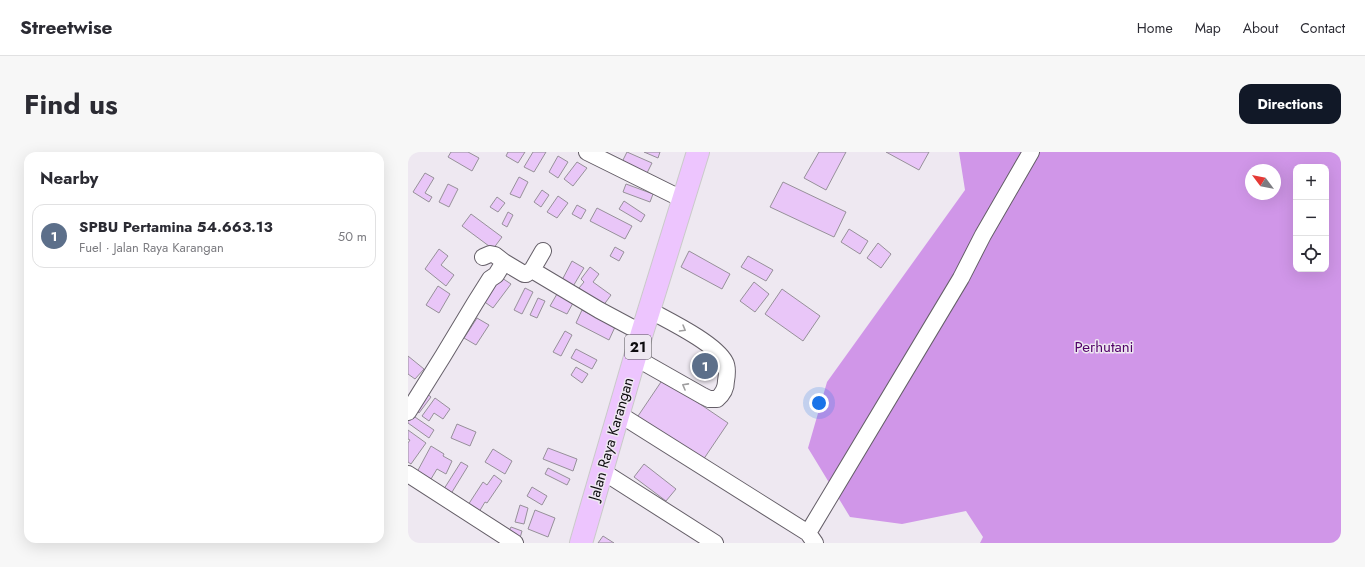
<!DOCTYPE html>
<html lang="en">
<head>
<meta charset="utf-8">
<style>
	body { margin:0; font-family:Jost,sans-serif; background:#f7f7f7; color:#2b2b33 }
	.controls { position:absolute; right:12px; top:12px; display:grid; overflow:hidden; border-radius:8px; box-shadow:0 4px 16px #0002 }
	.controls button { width:36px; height:36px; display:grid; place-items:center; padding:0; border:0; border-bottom:1px solid #e1e1e2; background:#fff; color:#2b2b33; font:20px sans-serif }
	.compass { position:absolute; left:837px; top:12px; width:36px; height:36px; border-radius:50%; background:#fff; box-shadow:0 4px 16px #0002; rotate:302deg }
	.you { position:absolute; left:411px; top:251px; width:14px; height:14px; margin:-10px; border:3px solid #fff; border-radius:50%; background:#1a73e8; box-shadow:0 0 0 6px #1a73e833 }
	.badge { display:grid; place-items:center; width:26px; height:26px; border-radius:50%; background:#111827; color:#fff; font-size:13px; font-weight:700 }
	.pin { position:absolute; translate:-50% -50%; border:2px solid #fff; box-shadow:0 1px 4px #0006 }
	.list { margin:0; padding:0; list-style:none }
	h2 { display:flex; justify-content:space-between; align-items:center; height:52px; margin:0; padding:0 16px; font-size:17px }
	h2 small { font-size:13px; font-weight:400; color:#7c7c81 }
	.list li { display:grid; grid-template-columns:26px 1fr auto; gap:12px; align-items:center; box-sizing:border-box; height:64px; margin:0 8px 8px; padding:0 8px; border:1px solid #e1e1e2; border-radius:12px }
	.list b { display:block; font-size:15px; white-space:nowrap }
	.list p { margin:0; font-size:13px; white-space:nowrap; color:#7c7c81 }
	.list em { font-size:13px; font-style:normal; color:#7c7c81 }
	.icon { flex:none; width:22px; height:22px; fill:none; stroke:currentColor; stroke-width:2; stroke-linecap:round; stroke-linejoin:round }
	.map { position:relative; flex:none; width:933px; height:391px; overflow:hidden; border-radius:12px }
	header { display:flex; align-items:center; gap:24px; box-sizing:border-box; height:56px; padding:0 20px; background:#fff; border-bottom:1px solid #e1e1e2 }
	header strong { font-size:19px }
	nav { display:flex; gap:22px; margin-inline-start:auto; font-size:14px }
	.intro { display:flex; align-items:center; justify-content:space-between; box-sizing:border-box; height:96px; padding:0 24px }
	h1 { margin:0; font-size:28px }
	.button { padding:10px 18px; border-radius:12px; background:#111827; color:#fff; font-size:14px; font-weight:700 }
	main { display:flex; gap:24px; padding:0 24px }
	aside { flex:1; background:#fff; border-radius:12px; box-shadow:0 4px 16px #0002 }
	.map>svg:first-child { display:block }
	.forest { fill:#d096e8; fill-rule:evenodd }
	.building { fill:#e9c6f8; stroke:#969099 }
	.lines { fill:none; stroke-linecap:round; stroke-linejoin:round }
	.minor-casing { stroke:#655f68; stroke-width:18 }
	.highway-casing { stroke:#cacaca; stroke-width:24 }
	.minor { stroke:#fff; stroke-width:16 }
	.highway { stroke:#edc5fe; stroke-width:22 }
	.oneway { stroke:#9f9e9f }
	.labels { text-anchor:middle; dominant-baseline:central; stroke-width:3; stroke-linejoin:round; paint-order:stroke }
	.shield { fill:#eee8f1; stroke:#514e53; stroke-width:1 }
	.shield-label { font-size:14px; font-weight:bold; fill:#0e0c0f }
	.park-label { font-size:15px; fill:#500067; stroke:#eee8f1 }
	.street-label { font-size:15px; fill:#0e0c0f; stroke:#eee8f1 }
</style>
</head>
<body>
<header>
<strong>Streetwise</strong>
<nav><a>Home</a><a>Map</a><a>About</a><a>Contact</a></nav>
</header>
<div class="intro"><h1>Find us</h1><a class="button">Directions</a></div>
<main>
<aside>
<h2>Nearby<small></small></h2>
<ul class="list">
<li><span class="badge" style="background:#5c6f8a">1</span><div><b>SPBU Pertamina 54.663.13</b><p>Fuel · Jalan Raya Karangan</p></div><em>50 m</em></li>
</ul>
</aside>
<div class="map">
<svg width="933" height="391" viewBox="0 0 933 391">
	<rect width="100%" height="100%" fill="#eee8f1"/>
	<!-- forest -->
	<path class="forest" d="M 551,0 L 933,0 L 933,391 L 572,391 L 575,385 L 558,359 L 494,372 L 442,365 L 400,296 L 419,230 L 557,38 ZM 888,15 L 918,15 L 918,117 L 888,117 ZM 843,18 L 867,18 L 867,42 L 843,42 Z"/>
	<!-- building -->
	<path class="building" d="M 43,0 L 60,0 L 71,6 L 64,19 L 40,5 Z
		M 100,0 L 117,0 L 110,11 L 98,4 Z
		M 125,0 L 138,0 L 126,20 L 116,15 Z
		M 219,0 L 244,11 L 237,25 L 212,14 Z
		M 236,0 L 252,0 L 250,6 Z
		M 411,0 L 438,0 L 418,38 L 396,26 Z
		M 478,0 L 521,0 L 511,18 Z
		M 150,4 L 160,10 L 150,26 L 141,20 Z
		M 169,10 L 179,16 L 165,34 L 156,27 Z
		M 17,21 L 26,26 L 17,41 L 24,45 L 21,50 L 5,40 Z
		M 111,25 L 120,30 L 112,46 L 102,42 Z
		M 375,30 L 438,60 L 426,85 L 362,55 Z
		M 40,32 L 50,37 L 41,55 L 31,50 Z
		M 218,32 L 245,42 L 242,50 L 215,40 Z
		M 134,38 L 141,43 L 133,55 L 126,50 Z
		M 150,44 L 160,51 L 149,66 L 139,60 Z
		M 89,45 L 97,51 L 90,60 L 82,55 Z
		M 216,49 L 237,63 L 233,70 L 211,57 Z
		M 169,53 L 178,58 L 173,67 L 164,62 Z
		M 189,56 L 224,74 L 217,87 L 182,69 Z
		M 100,60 L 105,63 L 99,75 L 94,72 Z
		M 63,62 L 94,85 L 85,97 L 54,74 Z
		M 441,77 L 460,89 L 452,102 L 433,90 Z
		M 470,91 L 483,102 L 473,116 L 459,106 Z
		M 207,95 L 216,100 L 211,109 L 202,104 Z
		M 31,97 L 40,104 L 33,113 L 46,123 L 38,134 L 17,117 Z
		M 281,99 L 322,122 L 314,137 L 273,115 Z
		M 340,104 L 365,118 L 358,129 L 333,115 Z
		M 164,109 L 176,116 L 164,136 L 153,130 Z
		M 182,115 L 191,122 L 185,130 L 203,143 L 195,154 L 171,136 L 176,130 L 173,127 Z
		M 91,124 L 103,132 L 85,156 L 74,148 Z
		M 346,130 L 361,142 L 347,160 L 332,149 Z
		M 30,134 L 42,142 L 31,161 L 18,153 Z
		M 117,136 L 125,140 L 114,162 L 106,158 Z
		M 374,137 L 412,164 L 395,189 L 357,162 Z
		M 149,142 L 165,151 L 159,162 L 142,154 Z
		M 130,146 L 137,149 L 129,166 L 122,163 Z
		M 174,158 L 207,175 L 201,188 L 168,171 Z
		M 69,166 L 81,173 L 68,193 L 56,186 Z
		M 157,179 L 164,183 L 153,204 L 145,200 Z
		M 168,197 L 189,208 L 184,217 L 163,206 Z
		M 0,204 L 16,217 L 7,227 L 0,222 Z
		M 168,215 L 180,222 L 174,231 L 163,223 Z
		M 255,227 L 320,271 L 293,311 L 228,267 Z
		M 17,240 L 23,245 L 11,261 L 5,256 Z
		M 27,246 L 42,257 L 35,267 L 26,261 L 21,269 L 14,264 Z
		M 4,263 L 26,278 L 21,286 L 0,271 L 0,269 Z
		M 49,272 L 68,280 L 62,294 L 43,286 Z
		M 0,278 L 18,291 L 3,312 L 0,310 L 0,291 L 2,288 L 0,287 Z
		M 23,294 L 36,302 L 35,304 L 44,309 L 38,322 L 29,317 L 23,327 L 9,320 Z
		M 140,296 L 169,307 L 165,319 L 135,307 Z
		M 85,297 L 104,309 L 97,322 L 77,310 Z
		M 53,310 L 60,314 L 41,345 L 34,340 Z
		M 236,312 L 268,337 L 258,349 L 226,325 Z
		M 140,316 L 162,327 L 159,333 L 137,322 Z
		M 86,323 L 94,329 L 79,351 L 77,350 L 71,360 L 60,353 L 75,330 L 79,333 Z
		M 124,335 L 139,344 L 134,353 L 119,344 Z
		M 112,353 L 120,356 L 116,372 L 107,370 Z
		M 127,358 L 147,366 L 140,385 L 120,377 Z
		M 103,375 L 114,379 L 112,386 L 100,381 Z
		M 195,384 L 206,391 L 190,391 Z"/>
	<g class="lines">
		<!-- minor casing -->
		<g class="minor-casing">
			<path id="minor" d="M 179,0 L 276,48
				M 75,105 L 82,102 L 87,103 L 96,110
				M 124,118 L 135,99
				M 228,206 L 295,244 L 301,247 L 309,247 C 315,242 318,237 318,229 C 319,223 320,215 317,210 C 307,191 261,169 241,158
				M 0,260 L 35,204 L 67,151 L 82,127 L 88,123 L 96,110 L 116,122 L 118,122 L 124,118 L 191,158 L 234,181
				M 211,262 L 400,381 L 407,391
				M 194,319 L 307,391
				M 0,322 L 107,391
				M 400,381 L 553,126 L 575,83 L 623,0"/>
		</g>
		<!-- highway casing -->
		<g class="highway-casing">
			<path id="highway" d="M 173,391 L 234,181 L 290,0"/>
		</g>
		<!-- minor -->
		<use href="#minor" class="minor"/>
		<!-- highway -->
		<use href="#highway" class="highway"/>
	</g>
	<!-- one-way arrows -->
	<defs><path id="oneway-chevron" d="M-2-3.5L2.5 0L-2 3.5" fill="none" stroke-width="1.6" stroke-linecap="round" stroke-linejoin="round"/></defs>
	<g class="oneway">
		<use href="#oneway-chevron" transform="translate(275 177) rotate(30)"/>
		<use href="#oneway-chevron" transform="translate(277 234) rotate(-151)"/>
	</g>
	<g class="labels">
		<!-- shield labels -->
		<rect class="shield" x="217" y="183" width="26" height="24" rx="3"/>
		<g class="shield-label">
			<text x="230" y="195">21</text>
		</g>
		<!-- park labels -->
		<g class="park-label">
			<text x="696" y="195">Perhutani</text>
		</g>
		<!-- street labels -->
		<g class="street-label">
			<text transform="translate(203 287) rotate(-74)">Jalan Raya Karangan</text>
		</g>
	</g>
</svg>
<div class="controls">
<button>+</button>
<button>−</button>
<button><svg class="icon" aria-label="locate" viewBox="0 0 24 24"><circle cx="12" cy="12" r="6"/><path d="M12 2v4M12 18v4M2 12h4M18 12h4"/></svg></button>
</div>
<svg class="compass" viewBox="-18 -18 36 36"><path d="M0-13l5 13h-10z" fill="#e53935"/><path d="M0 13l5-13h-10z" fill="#7c7c81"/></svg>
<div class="you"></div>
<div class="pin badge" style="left:297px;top:214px;background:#5c6f8a">1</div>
</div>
</main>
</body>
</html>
